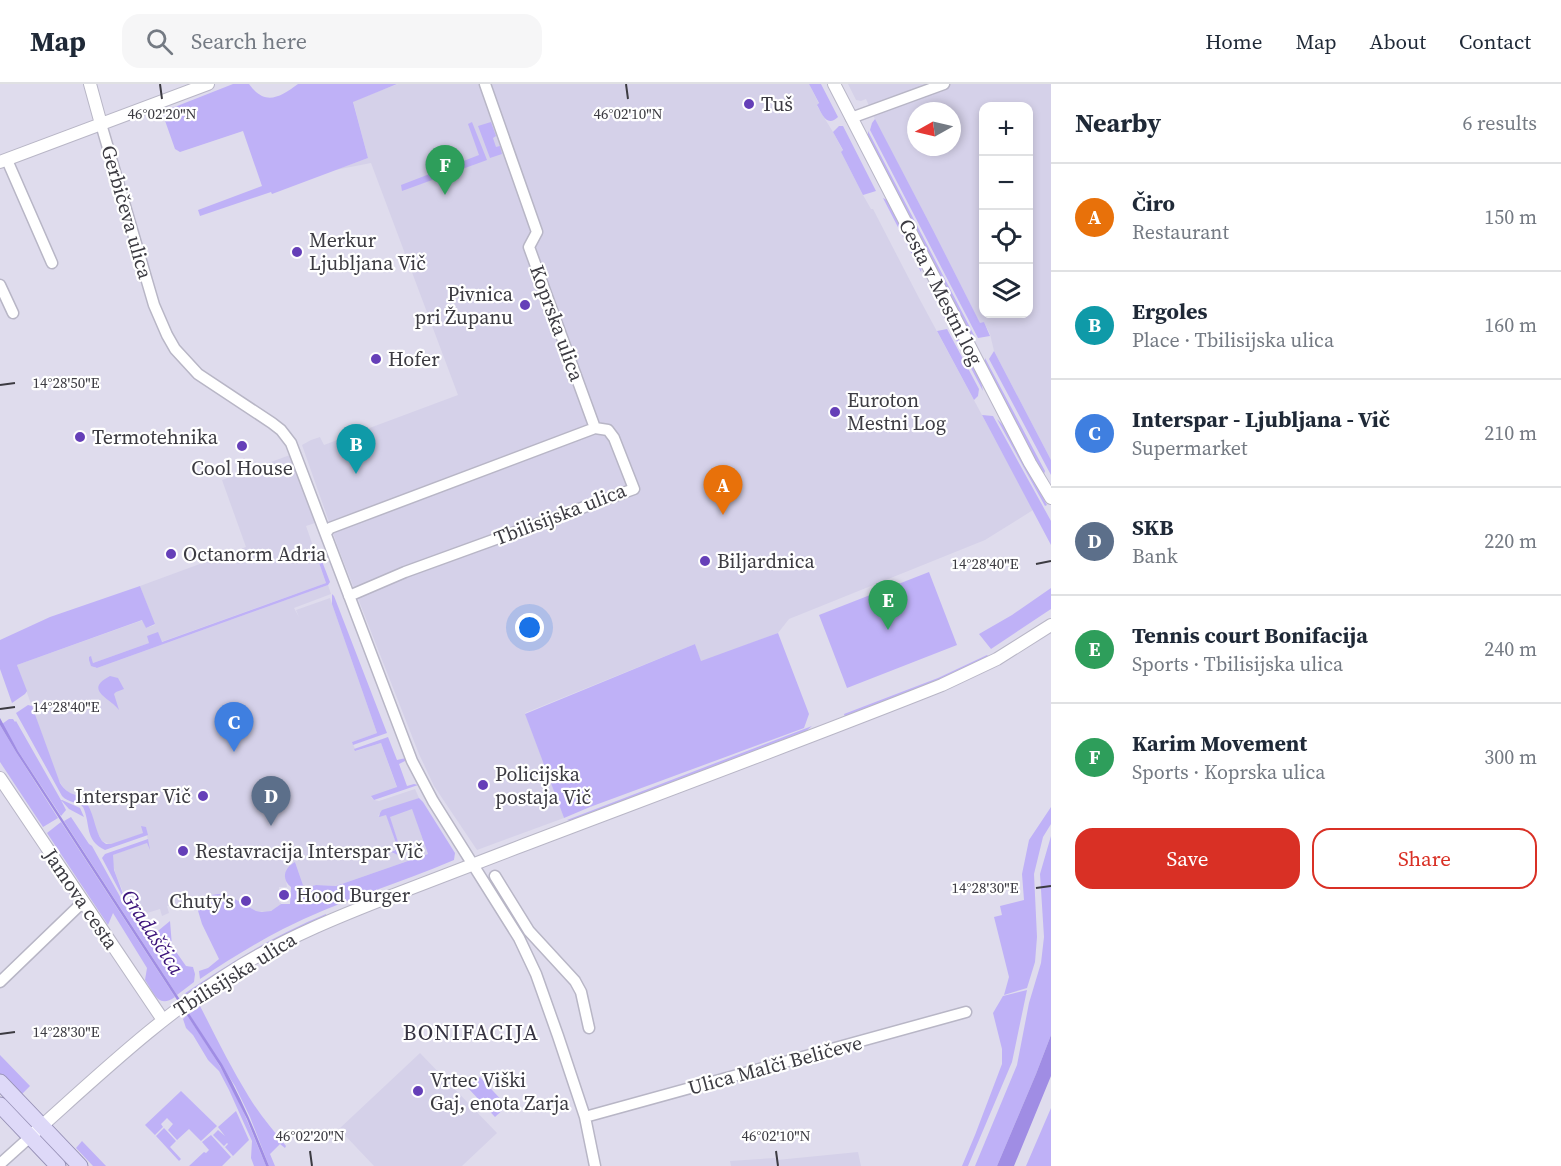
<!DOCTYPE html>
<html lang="en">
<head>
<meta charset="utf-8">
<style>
	body { margin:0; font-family:"Source Serif 4",serif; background:#f6f6f7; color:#1f2937 }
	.controls { position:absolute; right:18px; top:18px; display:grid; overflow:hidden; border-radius:12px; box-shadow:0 3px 9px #0003 }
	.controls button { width:54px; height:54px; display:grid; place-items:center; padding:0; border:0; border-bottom:2px solid #e0e1e3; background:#fff; color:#1f2937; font:30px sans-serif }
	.compass { position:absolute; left:907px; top:18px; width:54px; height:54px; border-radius:50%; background:#fff; box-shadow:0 3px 9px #0003; rotate:262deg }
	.you { position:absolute; left:530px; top:544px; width:21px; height:21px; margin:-15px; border:4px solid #fff; border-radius:50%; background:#1a73e8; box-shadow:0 0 0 9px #1a73e833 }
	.badge { display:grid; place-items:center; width:39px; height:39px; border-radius:50%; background:#d93025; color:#fff; font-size:20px; font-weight:700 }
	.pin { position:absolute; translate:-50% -50px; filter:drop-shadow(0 2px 3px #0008) }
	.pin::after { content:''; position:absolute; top:32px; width:21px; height:18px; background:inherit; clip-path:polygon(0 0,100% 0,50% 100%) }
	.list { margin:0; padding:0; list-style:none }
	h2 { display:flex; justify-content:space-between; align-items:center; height:78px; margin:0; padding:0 24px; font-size:26px }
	h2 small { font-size:20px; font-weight:400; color:#747a83 }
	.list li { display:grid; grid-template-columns:39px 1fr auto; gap:18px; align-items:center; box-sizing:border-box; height:108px; padding:0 24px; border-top:2px solid #e0e1e3 }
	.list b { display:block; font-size:22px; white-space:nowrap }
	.list p { margin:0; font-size:20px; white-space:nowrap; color:#747a83 }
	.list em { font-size:20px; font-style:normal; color:#747a83 }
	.actions { display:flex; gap:12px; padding:18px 24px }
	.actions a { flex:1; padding:14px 0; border:2px solid #d93025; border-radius:18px; text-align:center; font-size:21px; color:#d93025 }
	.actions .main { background:#d93025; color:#fff }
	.icon { flex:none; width:33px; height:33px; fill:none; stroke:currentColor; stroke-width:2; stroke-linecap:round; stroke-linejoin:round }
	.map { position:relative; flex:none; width:1051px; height:1082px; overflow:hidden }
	header { display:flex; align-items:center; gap:36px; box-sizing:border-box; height:84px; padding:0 30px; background:#fff; border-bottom:2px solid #e0e1e3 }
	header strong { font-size:28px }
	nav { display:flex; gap:33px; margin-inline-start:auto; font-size:21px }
	.search { width:420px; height:54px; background:#f6f6f7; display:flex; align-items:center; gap:15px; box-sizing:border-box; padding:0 21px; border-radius:18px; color:#747a83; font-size:22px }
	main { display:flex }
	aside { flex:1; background:#fff }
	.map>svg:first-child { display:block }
	.built { fill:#d5d1e9; fill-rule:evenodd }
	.green { fill:#bfb1f7 }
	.water { fill:#a08de4 }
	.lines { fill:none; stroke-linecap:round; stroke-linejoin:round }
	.minor-casing { stroke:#b8b6c6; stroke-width:13 }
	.tertiary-casing { stroke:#b8b6c6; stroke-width:14 }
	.primary-casing { stroke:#9791b6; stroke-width:17 }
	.minor { stroke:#fff; stroke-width:10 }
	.tertiary { stroke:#fff; stroke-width:12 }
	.primary { stroke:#ded9f8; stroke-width:15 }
	.ticks { fill:none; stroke:#3c3b42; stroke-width:2 }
	.poi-dot { fill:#653fb8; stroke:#fff; stroke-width:2 }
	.labels { text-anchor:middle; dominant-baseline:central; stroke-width:4.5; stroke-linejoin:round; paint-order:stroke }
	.poi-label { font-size:20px; fill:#3c3b42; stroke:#fff; text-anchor:start }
	.street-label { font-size:20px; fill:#3c3b42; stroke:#fff }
	.water-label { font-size:21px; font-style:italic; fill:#3b137a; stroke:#fff }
	.quarter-label { font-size:22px; letter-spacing:1.5px; fill:#363341; stroke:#fff }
	.ticks-label { font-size:15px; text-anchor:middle; fill:#3c3b42; stroke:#fff; stroke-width:4.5; stroke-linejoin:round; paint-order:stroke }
</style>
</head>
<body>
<header>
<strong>Map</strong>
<div class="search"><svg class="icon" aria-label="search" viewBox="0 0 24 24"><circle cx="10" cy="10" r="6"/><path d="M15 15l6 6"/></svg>Search here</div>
<nav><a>Home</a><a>Map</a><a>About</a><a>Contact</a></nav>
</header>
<main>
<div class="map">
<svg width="1051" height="1082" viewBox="0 0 1051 1082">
	<rect width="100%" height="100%" fill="#dfdced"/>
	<!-- built -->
	<path class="built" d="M 398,0 L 809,0 L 819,20 L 817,22 L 833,48 L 843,67 L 841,68 L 863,111 L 871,125 L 873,125 L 919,214 L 1033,426 L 985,456 L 789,535 L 778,549 L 701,578 L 695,560 L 525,629 L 564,734 L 477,766 L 434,702 L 419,670 L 339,466 L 302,361 L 311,356 L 320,353 L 324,361 L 458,311 L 371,79 L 335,86 L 368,74 L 353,17 Z
		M 848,0 L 1051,0 L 1051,376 L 994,267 L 990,250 L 984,238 L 980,240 L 933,146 L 877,40 L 866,15 L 861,17 L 856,16 ZM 984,22 L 1028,22 L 1028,230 L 984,230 ZM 916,27 L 952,27 L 952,63 L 916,63 Z
		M 290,371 L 315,439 L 306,442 L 326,499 L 161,558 L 158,549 L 149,559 L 93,579 L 91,573 L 89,574 L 95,584 L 97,584 L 328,501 L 331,510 L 294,524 L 299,533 L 296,526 L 330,514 L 377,649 L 352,658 L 356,667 L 381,659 L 397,704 L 371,713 L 374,716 L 379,717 L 415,705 L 419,714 L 380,729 L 378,732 L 386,730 L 398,765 L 391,767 L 394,770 L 400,764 L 389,732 L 412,724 L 428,770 L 336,802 L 316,801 L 304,804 L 295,778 L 285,790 L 287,803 L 279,803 L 279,818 L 281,819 L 281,820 L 273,826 L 267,828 L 256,827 L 226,810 L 197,817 L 196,820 L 167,822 L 169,829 L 162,832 L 160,825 L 147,829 L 134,828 L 129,822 L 116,791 L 113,781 L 113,771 L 147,758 L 149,765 L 146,743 L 144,749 L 114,760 L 109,760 L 102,757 L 77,711 L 69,709 L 63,703 L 58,695 L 17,581 L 143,536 L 146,544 L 155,541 L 140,502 L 246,463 L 222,396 Z
		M 420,969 L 497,1049 L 462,1082 L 374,1082 L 339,1045 Z
		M 858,1068 L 861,1082 L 731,1082 L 730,1077 L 775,1074 L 777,1076 Z"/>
	<!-- green -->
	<path class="green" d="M 233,0 L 249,0 C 265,22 279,14 298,0 L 397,0 L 353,18 L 368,74 L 272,110 L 271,108 L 200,132 L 198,126 L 262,102 L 243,47 L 180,68 L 175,65 L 163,31 L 167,26 Z
		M 809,0 L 821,0 L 838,33 C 827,44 822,30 817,21 L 819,19 Z
		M 875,35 L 933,146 L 980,239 L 984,238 L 990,252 L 978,254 L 870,46 L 872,39 Z
		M 472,38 L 487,76 L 402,107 L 401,101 L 479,71 L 468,40 Z
		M 491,38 L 496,52 L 493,54 L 496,63 L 500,62 L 502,70 L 490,74 L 478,42 Z
		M 839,42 L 843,42 L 876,107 L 863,111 L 841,68 L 843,66 L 833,48 Z
		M 868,47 L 975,253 L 970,251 L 868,53 Z
		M 883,114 L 887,116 L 922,182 L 921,188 Z
		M 927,200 L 933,204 L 981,297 L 983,307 Z
		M 947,245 L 979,305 L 978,312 L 974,316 L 937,247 Z
		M 994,267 L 1051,376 L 1051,391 L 989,275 Z
		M 985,274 L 1045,387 L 1044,390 L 1036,378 L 985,280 Z
		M 982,331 L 993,332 L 1051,437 L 1051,461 Z
		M 997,335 L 1005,343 L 1047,421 L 1045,422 Z
		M 320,472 L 330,498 L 328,501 L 97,584 L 91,582 L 89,576 L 89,573 L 91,572 L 93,579 L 149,559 L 147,552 L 158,548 L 162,558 L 326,499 L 317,473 Z
		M 929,488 L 957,561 L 847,604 L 819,531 Z
		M 140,502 L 155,540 L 146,544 L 142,536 L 17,581 L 27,607 L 25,610 L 12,619 L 0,585 L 0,556 L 50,533 Z
		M 1051,504 L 1051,525 L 991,565 L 979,550 L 1012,531 Z
		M 332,510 L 334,512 L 387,649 L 353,661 L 352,658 L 377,649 L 332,520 Z
		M 778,549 L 809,630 L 804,644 L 590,723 L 564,734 L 525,630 L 695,560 L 701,577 Z
		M 987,571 L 989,573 L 922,603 L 845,633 L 844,630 L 938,594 Z
		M 110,592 L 118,594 L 124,605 L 116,608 L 114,610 L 119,626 C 110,614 83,606 110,592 Z
		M 28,621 L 32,622 L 60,699 C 69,713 76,708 84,716 C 94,726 94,745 102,757 L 106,760 L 111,760 L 143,749 L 141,742 L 146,743 L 148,751 L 105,766 C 84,756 91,740 83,723 C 77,717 68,719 62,712 L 16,629 Z
		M 9,635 L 13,635 L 15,638 L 16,637 L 61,716 L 62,716 L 80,724 L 84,733 L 69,725 L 61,716 L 66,726 L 61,732 L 18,667 L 2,640 Z
		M 0,641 L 16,668 L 58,734 L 43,743 L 0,678 Z
		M 812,642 L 805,648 L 571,737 L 567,736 Z
		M 388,653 L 397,676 L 406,674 L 407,676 L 399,680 L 407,702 L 414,700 L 418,701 L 374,716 L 371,712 L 397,703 L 381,659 L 355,667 L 354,665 Z
		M 419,714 L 423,718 L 455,769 L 454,776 C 398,800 338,817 283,845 C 254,860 227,877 200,895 L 199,887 L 208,884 L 219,875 L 202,840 L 196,820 L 197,817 C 207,812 216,809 226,810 L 256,827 L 262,828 L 271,827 L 281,820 L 290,820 L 291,803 C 281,795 284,784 295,778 L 304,804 L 316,801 L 336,802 L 428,770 L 412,725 L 390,733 L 400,764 L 401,769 L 398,771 L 391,768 L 398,765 L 386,731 L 379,733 L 380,729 L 382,726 Z
		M 1051,723 L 1051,740 L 1043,753 L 1034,790 L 1037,853 L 1035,878 L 1027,904 L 1004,911 L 1009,893 L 994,833 L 1002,831 L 1000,822 L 1024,816 L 1022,790 L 1029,756 Z
		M 71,733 L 89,760 L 92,762 L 128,827 L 132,826 L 140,829 L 147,829 L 139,831 L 153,851 L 170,837 L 172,862 L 186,882 L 193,883 L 195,890 L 194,898 L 177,911 L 64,737 Z
		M 61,738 L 175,913 C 158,925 154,909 145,896 L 147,884 L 113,829 L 108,841 L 47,749 Z
		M 1051,752 L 1051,951 L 1036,990 L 997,1082 L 975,1082 L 1017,981 L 1029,919 L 1041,879 L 1044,853 L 1040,790 Z
		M 148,755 L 150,766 L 147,759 L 113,771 L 114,786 L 128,823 L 102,774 L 105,770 Z
		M 326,830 L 326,832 L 292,847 L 200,901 L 185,912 L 184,910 C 229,879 275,851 326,830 Z
		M 1027,906 L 1012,978 L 968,1082 L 962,1082 L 975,1051 L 1002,980 L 1002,965 L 993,929 L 1003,912 Z
		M 200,922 C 216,953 231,984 249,1013 C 260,1031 273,1046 286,1062 L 285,1064 L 280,1060 L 270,1070 L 275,1082 L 269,1082 L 250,1033 L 235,1002 L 189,930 Z
		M 187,931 C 203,955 219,979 232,1004 C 245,1029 255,1056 266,1082 L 254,1082 L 251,1074 L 252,1057 L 229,1006 L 219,987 L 208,976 L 193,951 L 186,944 L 183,935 Z
		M 0,971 L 30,1002 L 20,1012 L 0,991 Z
		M 480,993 L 507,1022 L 495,1033 L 468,1004 Z
		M 181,1007 L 217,1042 L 201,1057 L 189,1045 L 177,1056 L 168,1046 L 173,1040 L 167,1034 L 161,1040 L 163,1043 L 155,1051 L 145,1041 Z
		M 1051,1024 L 1051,1082 L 1026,1082 Z
		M 236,1027 L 249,1056 L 233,1072 L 225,1063 L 228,1060 L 227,1059 L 224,1062 L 213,1051 L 218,1046 L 225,1052 L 218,1043 Z
		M 164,1044 L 176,1057 L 170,1063 L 181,1075 L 179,1077 L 156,1052 Z
		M 211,1051 L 231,1073 L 222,1082 L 189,1082 L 204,1068 L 206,1069 L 209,1066 L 202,1058 Z
		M 82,1057 L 106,1082 L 93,1082 L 76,1064 Z"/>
	<!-- water -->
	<path class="water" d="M 0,634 L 18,667 L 222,980 C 241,1013 255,1047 269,1082 L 266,1082 L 247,1035 L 220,982 L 16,668 L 0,641 Z
		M 1051,951 L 1051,992 L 1014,1082 L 997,1082 L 1036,990 Z"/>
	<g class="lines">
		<!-- minor casing -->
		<g class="minor-casing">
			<path id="minor" d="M 485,0 L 537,148 L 529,163 L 595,344
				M 851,34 L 944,0
				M 101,40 L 154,221 L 167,251 L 175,265 L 198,290 L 272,339 L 281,346 L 291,359 L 412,677 L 433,717 L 519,854 L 536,890 L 558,952 L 585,1033 L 595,1082
				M 7,76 L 52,179
				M 0,201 L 13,229
				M 326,449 L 330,444 L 595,344 L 608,346 L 614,354 L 634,405 L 405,488 L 349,512
				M 495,792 L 529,847 L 575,897 L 581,908 L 589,944
				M 0,898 L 83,818
				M 585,1033 L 966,928
				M 0,1080 L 30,1053"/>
		</g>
		<!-- tertiary casing -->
		<g class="tertiary-casing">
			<path id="tertiary" d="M 90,0 L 101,40
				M 834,0 L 1030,379 L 1051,414
				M 0,78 L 208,0
				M 0,694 L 163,936
				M 35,1048 C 101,989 166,927 242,881 C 290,852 340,832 391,812 C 433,796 474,780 516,764 C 658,710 801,657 942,601 L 997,575 L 1051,541"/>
		</g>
		<!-- primary casing -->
		<g class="primary-casing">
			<path id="primary" d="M 0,998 L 80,1082
				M 0,1021 L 58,1082"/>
		</g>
		<!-- minor -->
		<use href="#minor" class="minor"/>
		<!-- tertiary -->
		<use href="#tertiary" class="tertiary"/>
		<!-- primary -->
		<use href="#primary" class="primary"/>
	</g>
	<!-- ticks -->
	<path class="ticks" d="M 160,0 L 162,15M 626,0 L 628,15M 0,301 L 15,299M 1036,480 L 1051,477M 0,625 L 15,623M 1036,804 L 1051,802M 0,950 L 15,948M 310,1067 L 312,1082M 776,1067 L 778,1082"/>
	<!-- markers -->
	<g class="poi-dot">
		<circle cx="749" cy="20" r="6"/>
		<circle cx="297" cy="168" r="6"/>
		<circle cx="525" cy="221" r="6"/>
		<circle cx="376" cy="275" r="6"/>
		<circle cx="835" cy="328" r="6"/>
		<circle cx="80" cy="353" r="6"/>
		<circle cx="242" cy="362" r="6"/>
		<circle cx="171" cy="470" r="6"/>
		<circle cx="705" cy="477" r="6"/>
		<circle cx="483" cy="701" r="6"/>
		<circle cx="203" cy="712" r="6"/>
		<circle cx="183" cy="767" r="6"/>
		<circle cx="284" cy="811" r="6"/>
		<circle cx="246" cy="817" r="6"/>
		<circle cx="418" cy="1007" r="6"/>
	</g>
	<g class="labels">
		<!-- poi labels -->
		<g class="poi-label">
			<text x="761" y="20">Tuš</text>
			<text x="309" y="156">Merkur<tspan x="309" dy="23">Ljubljana Vič</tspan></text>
			<text x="513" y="210" text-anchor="end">Pivnica<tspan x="513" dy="23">pri Županu</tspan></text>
			<text x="388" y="275">Hofer</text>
			<text x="847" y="316">Euroton<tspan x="847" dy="23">Mestni Log</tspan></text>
			<text x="92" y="353">Termotehnika</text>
			<text x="242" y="384" text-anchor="middle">Cool House</text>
			<text x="183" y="470">Octanorm Adria</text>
			<text x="717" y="477">Biljardnica</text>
			<text x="495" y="690">Policijska<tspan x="495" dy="23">postaja Vič</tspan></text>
			<text x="191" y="712" text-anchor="end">Interspar Vič</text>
			<text x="195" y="767">Restavracija Interspar Vič</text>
			<text x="296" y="811">Hood Burger</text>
			<text x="234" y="817" text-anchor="end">Chuty's</text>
			<text x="430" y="996">Vrtec Viški<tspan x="430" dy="23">Gaj, enota Zarja</tspan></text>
		</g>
		<!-- street labels -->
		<g class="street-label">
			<text transform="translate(127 128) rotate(74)">Gerbičeva ulica</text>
			<text transform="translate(941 208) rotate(63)">Cesta v Mestni log</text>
			<text transform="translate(557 239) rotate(70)">Koprska ulica</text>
			<text transform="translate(560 430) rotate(-21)">Tbilisijska ulica</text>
			<text transform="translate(81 815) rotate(56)">Jamova cesta</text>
			<text transform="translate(235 890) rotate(-32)">Tbilisijska ulica</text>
			<text transform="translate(775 981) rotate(-15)">Ulica Malči Beličeve</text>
		</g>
		<!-- water labels -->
		<g class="water-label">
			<text transform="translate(153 848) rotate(57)">Gradaščica</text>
		</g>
		<!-- quarter labels -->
		<g class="quarter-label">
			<text x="471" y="948">BONIFACIJA</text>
		</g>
	</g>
	<g class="ticks-label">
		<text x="162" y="35">46°02'20"N</text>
		<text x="628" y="35">46°02'10"N</text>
		<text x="66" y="304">14°28'50"E</text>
		<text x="985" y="485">14°28'40"E</text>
		<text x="66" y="628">14°28'40"E</text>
		<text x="985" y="809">14°28'30"E</text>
		<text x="66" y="953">14°28'30"E</text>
		<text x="310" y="1057">46°02'20"N</text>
		<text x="776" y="1057">46°02'10"N</text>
	</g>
</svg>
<div class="controls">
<button>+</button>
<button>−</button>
<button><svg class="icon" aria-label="locate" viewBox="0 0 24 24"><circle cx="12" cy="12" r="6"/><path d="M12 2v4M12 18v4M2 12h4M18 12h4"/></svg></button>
<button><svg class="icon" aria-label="layers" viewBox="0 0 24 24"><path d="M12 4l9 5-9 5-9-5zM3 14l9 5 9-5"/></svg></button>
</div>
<svg class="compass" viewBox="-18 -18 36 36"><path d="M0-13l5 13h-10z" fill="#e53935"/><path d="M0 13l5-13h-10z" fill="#747a83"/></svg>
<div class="you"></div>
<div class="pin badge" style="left:723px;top:431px;background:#e8710a">A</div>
<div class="pin badge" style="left:356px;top:390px;background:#0f9aa8">B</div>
<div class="pin badge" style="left:234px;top:668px;background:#3f7fe0">C</div>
<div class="pin badge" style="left:271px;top:742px;background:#5c6f8a">D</div>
<div class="pin badge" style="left:888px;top:546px;background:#2e9e5b">E</div>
<div class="pin badge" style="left:445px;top:111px;background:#2e9e5b">F</div>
</div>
<aside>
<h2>Nearby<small>6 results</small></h2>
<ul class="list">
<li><span class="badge" style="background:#e8710a">A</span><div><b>Čiro</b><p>Restaurant</p></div><em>150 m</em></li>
<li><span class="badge" style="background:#0f9aa8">B</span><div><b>Ergoles</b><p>Place · Tbilisijska ulica</p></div><em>160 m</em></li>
<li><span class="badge" style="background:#3f7fe0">C</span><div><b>Interspar - Ljubljana - Vič</b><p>Supermarket</p></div><em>210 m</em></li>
<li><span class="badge" style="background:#5c6f8a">D</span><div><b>SKB</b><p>Bank</p></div><em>220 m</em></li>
<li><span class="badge" style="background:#2e9e5b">E</span><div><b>Tennis court Bonifacija</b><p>Sports · Tbilisijska ulica</p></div><em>240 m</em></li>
<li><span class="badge" style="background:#2e9e5b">F</span><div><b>Karim Movement</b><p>Sports · Koprska ulica</p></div><em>300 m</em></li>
</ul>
<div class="actions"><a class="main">Save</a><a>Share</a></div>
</aside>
</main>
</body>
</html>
